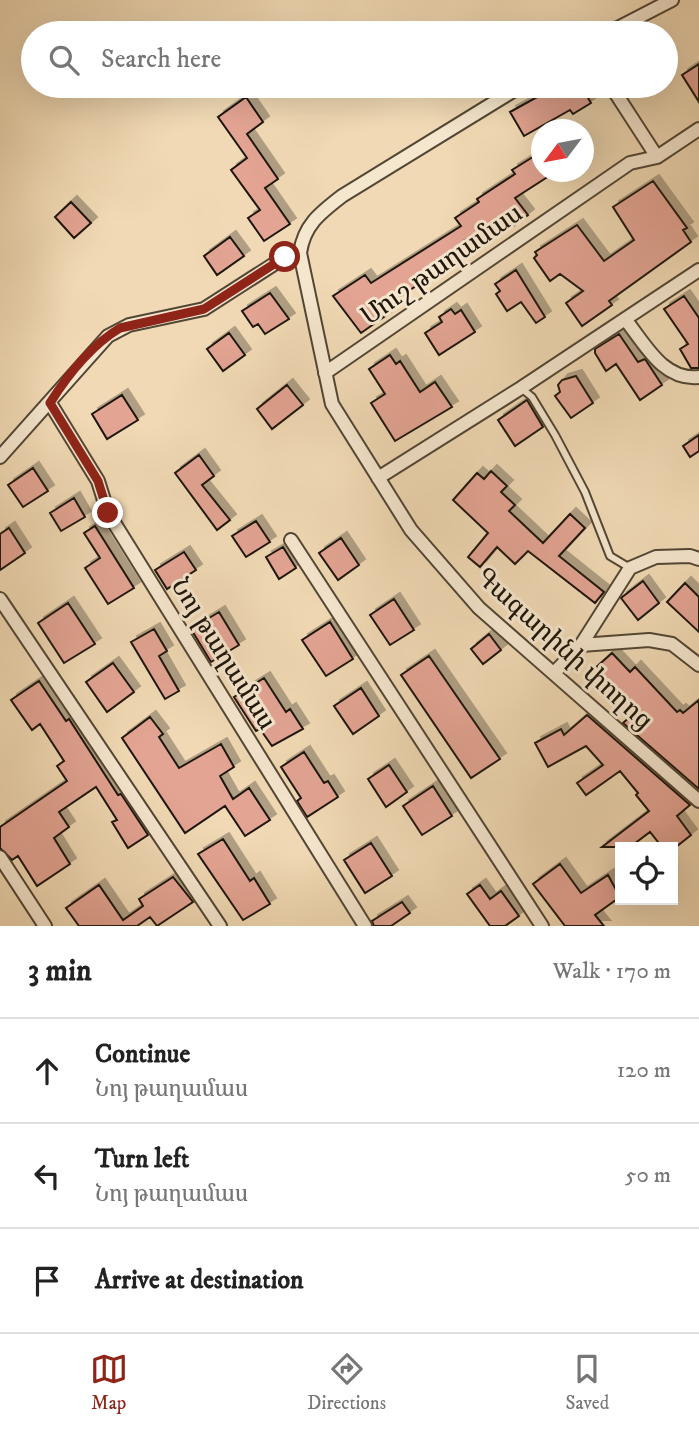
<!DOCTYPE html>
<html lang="en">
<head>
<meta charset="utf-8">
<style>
	body { margin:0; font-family:"IM FELL DW Pica","Noto Serif Armenian",serif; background:#f2f2f2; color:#222 }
	.controls { position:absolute; right:21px; bottom:21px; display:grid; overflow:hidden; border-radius:0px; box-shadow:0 7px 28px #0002 }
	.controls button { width:63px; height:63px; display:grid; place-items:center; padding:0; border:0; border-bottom:2px solid #e0e0e0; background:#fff; color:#222; font:35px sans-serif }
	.compass { position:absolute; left:531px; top:119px; width:63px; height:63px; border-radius:50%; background:#fff; box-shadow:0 7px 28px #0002; rotate:238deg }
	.stop { position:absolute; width:21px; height:21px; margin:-16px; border:5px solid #8f2418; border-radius:50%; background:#fff }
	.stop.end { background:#8f2418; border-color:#fff; box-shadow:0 2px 7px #0008 }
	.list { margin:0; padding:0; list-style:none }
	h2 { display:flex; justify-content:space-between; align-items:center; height:91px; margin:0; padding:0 28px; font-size:30px }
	h2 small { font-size:23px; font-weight:400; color:#767676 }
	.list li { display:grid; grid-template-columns:46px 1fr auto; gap:21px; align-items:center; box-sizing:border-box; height:105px; padding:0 28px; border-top:2px solid #e0e0e0 }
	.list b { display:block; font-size:26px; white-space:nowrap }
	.list p { margin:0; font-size:23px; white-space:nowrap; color:#767676 }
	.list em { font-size:23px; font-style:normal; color:#767676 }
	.icon { flex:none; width:38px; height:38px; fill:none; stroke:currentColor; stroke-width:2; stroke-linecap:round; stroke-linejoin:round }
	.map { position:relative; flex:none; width:699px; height:926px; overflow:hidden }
	.search { position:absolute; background:#fff; box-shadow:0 7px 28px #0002; left:21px; right:21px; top:21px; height:77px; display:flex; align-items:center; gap:18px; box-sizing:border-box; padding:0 24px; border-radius:38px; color:#767676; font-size:26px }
	.sheet { height:406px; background:#fff }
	nav { display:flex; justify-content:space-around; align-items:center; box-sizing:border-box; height:98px; border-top:2px solid #e0e0e0; background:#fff; font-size:19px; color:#767676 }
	nav a { display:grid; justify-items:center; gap:4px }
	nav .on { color:#8f2418 }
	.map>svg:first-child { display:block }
	.building { fill:#e3a493; stroke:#1e150a; stroke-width:2; filter:url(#shadow) }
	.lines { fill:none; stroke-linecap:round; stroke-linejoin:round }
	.lane-casing { stroke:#524634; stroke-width:10 }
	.street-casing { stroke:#524634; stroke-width:16 }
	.lane { stroke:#f5e6ce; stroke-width:6 }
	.street { stroke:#f5e6ce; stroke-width:12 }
	.route { stroke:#8f2418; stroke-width:9 }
	.labels { text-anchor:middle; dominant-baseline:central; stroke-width:6; stroke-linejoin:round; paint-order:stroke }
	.street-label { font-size:26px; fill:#1e150a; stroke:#f5e6ce }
</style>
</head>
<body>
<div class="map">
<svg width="699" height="926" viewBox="0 0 699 926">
	<defs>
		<filter id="shadow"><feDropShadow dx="6" dy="-6" stdDeviation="0" flood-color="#0004"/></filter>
	</defs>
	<rect width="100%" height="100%" fill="#f0d9b4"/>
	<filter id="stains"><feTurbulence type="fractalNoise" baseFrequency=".00286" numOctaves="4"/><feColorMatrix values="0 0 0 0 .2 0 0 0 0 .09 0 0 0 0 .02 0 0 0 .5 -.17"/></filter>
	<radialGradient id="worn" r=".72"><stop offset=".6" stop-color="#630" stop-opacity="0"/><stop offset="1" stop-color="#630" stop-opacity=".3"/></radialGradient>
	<!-- building -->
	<path class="building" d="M 699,64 L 699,102 L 682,75 Z
		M 557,86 L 581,86 L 591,103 L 573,114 L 570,110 L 524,136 L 510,112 Z
		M 246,97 L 263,122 L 247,134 L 278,179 L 265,188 L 290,224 L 264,241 L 248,218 L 260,210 L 231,170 L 247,158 L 218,117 Z
		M 536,155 L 542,164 L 542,172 L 546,172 L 549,176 L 515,198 L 528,215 L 512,227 L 465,240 L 472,251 L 386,305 L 391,312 L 361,333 L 333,296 L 365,275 L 371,283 L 461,226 L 455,218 L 479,202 L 477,199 L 515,174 L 512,170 Z
		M 653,181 L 687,228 L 683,230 L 691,242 L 609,301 L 612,305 L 582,326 L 566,303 L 583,291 L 560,274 L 550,281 L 534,258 L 537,255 L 535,252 L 577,225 L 604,261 L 634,240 L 613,207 Z
		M 71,202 L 91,223 L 74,238 L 55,217 Z
		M 230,237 L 244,256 L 217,275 L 204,256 Z
		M 516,270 L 545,317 L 536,323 L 521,302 L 507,311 L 496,294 L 500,291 L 495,284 Z
		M 270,293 L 289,319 L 265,334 L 258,324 L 253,327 L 242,311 Z
		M 684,296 L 699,318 L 699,368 L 691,368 L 680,349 L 688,344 L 664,309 Z
		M 451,309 L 455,314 L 461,310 L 475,332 L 439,355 L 425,333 L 442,322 L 439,317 Z
		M 229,333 L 245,355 L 223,371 L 207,349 Z
		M 619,334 L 638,362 L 645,359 L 662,385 L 640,400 L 616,364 L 606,371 L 595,353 L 595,349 Z
		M 390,355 L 396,364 L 400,361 L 420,392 L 435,382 L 452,407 L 395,441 L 371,403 L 385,394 L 369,369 Z
		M 576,376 L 593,403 L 571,418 L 555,396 L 560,392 L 558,385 L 562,380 Z
		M 287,385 L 303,405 L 272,429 L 257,409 Z
		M 122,395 L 138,420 L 107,439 L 92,414 Z
		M 527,400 L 543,427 L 515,446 L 498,420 Z
		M 699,435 L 699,451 L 690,457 L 683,446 Z
		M 199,455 L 214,476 L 202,485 L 230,520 L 217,530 L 175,473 Z
		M 33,468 L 48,491 L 23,507 L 8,485 Z
		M 491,471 L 507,486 L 501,492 L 515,505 L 509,511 L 543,543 L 570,514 L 585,528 L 559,556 L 604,592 L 595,603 L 528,551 L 515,564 L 497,547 L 480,567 L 468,557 L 488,533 L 453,500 L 477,473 L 484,479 Z
		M 74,498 L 85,517 L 61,531 L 50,513 Z
		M 256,521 L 270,542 L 246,557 L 232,536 Z
		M 95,526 L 134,588 L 108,604 L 85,568 L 100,558 L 84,533 Z
		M 9,528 L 25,553 L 0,570 L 0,534 Z
		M 341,538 L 359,565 L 338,580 L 319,553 Z
		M 283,547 L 296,568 L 279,579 L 266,557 Z
		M 184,552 L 196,570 L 167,589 L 155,570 Z
		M 643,581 L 659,603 L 638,620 L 621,598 Z
		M 685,583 L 699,597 L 699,632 L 667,602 Z
		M 394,599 L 414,630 L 390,645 L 370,615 Z
		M 68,603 L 95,644 L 64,663 L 38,623 Z
		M 219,612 L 239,645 L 211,662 L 191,629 Z
		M 330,622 L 353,659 L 326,676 L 302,640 Z
		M 154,629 L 167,651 L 159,656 L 179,691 L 165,699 L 131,642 Z
		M 489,634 L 501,650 L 483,664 L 471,649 Z
		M 612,653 L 630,672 L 635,667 L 677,712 L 680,710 L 683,713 L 699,700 L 699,789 L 623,723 L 631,716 L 591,672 Z
		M 429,656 L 500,759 L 471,778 L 401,675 Z
		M 113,663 L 134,692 L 107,712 L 86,682 Z
		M 264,678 L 286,712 L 290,709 L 303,729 L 272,746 L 260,729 L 256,731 L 234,697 Z
		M 39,681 L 66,721 L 69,719 L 118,795 L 121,794 L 148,835 L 128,848 L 112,822 L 117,820 L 96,787 L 59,812 L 69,827 L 54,838 L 70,864 L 37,886 L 18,856 L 12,860 L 0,848 L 0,827 L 67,781 L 57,766 L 64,761 L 40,724 L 32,730 L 11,700 Z
		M 361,688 L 379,716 L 353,734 L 334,706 Z
		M 587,715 L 690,805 L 677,816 L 691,835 L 676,847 L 662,847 L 650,832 L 630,847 L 602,847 L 649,811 L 636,795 L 638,793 L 620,771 L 586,795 L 577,783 L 603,765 L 586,746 L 548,767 L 535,743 L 561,729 L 564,735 Z
		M 150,717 L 163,734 L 159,737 L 179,768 L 221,744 L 234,767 L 220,776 L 233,799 L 249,788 L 270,820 L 245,836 L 225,806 L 185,833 L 122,738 Z
		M 304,752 L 324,783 L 328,781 L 338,797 L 307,817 L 297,801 L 301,798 L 281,767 Z
		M 389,765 L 407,792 L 386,807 L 368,779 Z
		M 433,786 L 452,816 L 422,835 L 403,806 Z
		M 223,839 L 250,881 L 254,878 L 270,904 L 243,920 L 198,854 Z
		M 371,843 L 392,876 L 365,893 L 344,860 Z
		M 560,864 L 581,893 L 608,875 L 620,897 L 595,915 L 604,926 L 565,926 L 533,884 Z
		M 173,877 L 193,902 L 157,926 L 150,917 L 137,926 L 79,926 L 66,908 L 99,885 L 123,920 L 143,906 L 139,899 Z
		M 480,885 L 490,899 L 501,891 L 519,916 L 505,926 L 490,926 L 467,894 Z
		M 402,902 L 410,913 L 391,926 L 374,926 L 372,921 Z"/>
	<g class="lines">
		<!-- lane casing -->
		<g class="lane-casing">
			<path id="lane" d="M 521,388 L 532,397 L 555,435 L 585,492 L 610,556 L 630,568"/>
		</g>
		<!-- street casing -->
		<g class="street-casing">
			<path id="street" d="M 608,33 L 672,0
				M 521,86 L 342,196 C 320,213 304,225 300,253 L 332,404 L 411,530 L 479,608 L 699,801
				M 611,86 L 657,157
				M 625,319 C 645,344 663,381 699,377
				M 325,373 L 630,163 L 657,157 L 699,129
				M 50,403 L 98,481 L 108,513 L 365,926
				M 0,457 L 108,336 L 129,325 L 204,309 L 285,257 L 300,253
				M 378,478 L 521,388 L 699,270
				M 291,540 L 542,926
				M 0,599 L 220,926
				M 581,645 L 649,640 L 672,644 L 699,665
				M 554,673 L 581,645 L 630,568 L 656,557 L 690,556 L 699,559
				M 0,857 L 45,926"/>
		</g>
		<!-- lane -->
		<use href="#lane" class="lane"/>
		<!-- street -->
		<use href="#street" class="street"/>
	</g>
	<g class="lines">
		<!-- route -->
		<path class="route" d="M 108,513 L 98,481 L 50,403 C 67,376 92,345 120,328 L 204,309 L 285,257"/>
	</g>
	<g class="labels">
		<!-- street labels -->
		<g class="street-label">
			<text transform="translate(442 265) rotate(-35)">Մուշ թաղամաս</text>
			<text transform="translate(564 649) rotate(42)">Գագարինի փողոց</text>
			<text transform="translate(223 654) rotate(58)">Նոյ թաղամաս</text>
		</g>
	</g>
	<rect width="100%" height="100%" filter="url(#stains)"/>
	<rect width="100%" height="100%" fill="url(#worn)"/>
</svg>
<div class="controls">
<button><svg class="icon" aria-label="locate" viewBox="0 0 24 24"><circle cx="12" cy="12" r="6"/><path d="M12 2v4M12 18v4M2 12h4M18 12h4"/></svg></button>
</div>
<svg class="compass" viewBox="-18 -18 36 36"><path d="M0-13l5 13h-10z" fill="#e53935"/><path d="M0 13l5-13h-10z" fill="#767676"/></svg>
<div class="stop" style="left:285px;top:257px"></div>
<div class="stop end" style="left:108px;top:513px"></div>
<div class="search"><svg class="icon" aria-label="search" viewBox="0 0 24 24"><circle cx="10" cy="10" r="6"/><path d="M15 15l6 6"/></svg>Search here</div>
</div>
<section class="sheet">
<h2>3 min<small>Walk · 170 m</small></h2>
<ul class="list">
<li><svg class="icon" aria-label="ahead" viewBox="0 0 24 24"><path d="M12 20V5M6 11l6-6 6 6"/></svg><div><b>Continue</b><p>Նոյ թաղամաս</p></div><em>120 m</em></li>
<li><svg class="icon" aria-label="left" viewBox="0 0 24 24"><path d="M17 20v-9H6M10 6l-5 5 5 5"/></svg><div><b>Turn left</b><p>Նոյ թաղամաս</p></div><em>50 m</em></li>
<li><svg class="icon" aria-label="arrive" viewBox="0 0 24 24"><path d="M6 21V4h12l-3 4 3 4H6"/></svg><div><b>Arrive at destination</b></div></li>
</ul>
</section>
<nav>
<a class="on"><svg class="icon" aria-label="map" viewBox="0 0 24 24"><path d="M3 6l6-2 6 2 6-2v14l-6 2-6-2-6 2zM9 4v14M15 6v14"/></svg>Map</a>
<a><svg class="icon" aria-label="directions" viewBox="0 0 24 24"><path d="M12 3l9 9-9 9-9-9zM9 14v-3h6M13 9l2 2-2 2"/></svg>Directions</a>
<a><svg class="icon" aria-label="saved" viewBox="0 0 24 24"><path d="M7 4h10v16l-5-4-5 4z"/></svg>Saved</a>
</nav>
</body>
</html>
